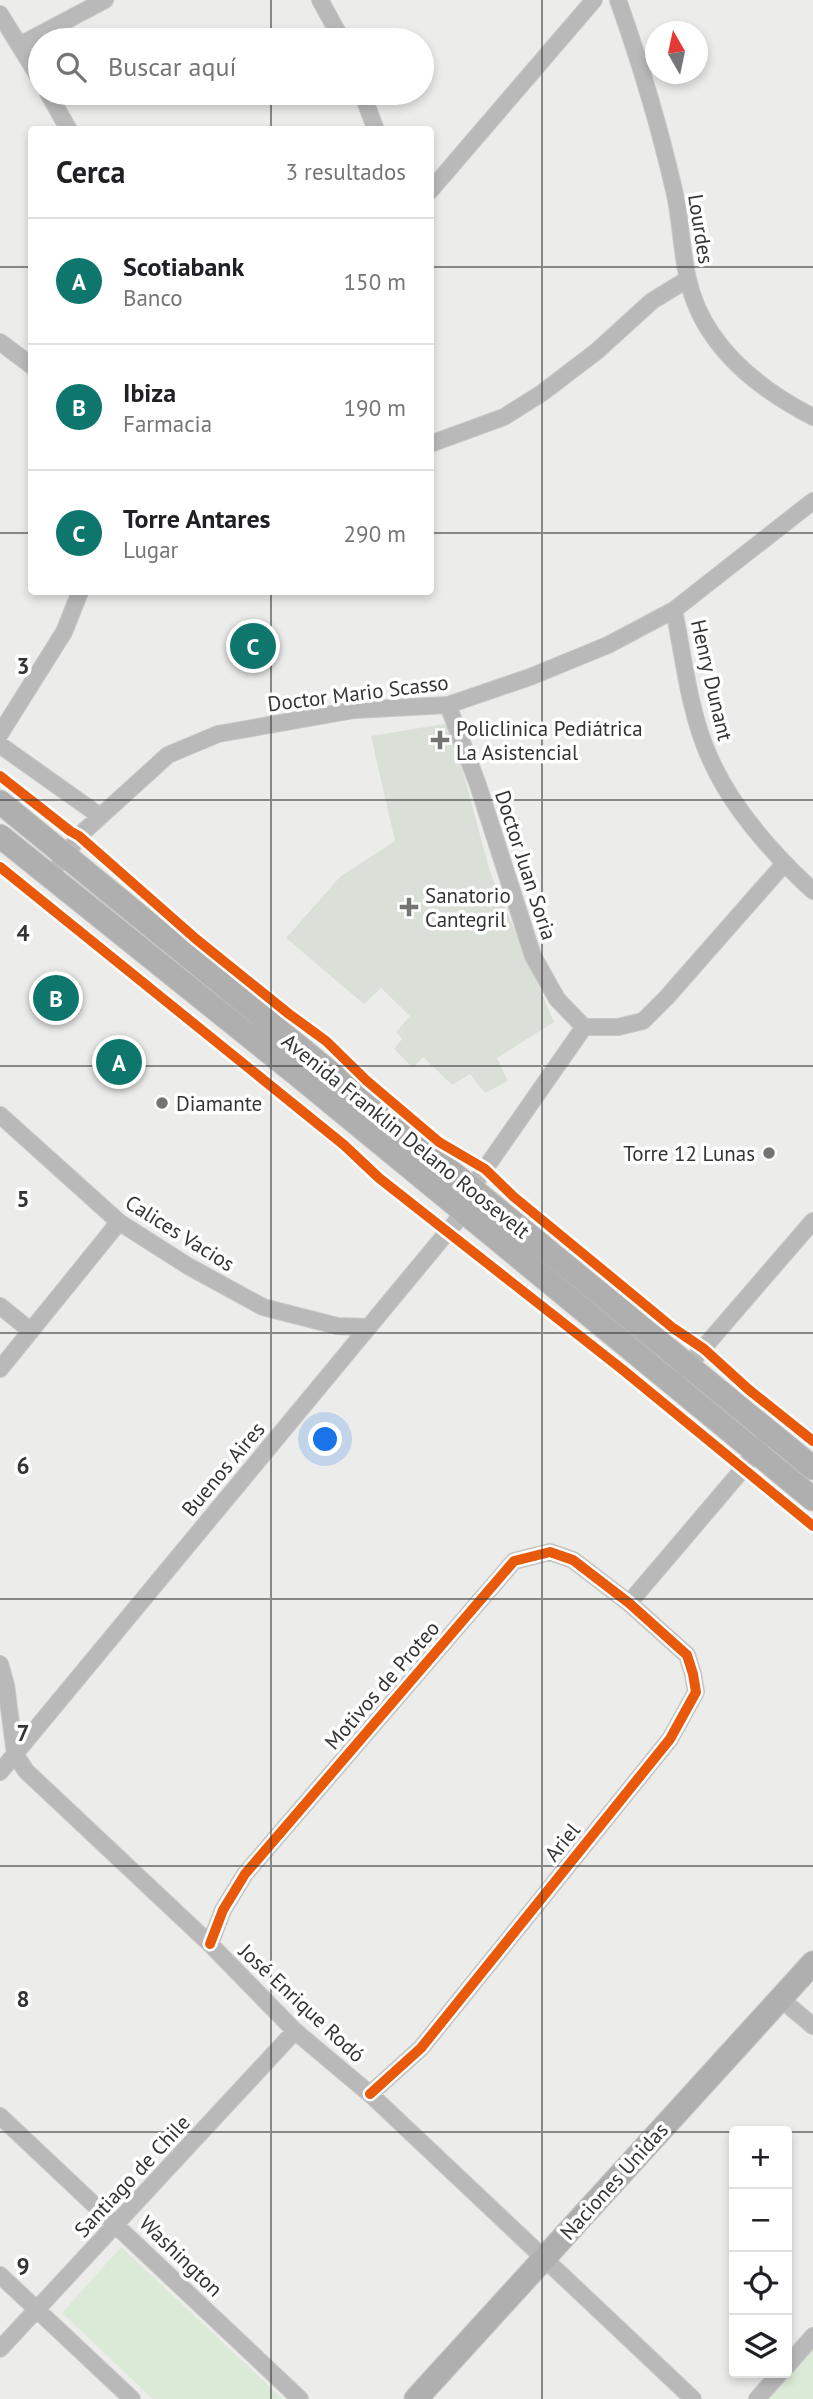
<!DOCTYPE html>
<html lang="es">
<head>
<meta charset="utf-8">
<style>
	body { margin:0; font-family:"PT Sans",sans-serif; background:#f2f2f2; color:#202124 }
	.controls { position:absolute; right:21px; bottom:21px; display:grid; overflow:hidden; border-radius:7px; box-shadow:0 4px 10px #0003 }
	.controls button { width:63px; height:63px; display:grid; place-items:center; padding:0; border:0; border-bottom:2px solid #e0e0e0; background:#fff; color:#202124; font:35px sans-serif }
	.compass { position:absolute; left:645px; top:21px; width:63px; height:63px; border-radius:50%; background:#fff; box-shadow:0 4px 10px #0003; rotate:351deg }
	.you { position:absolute; left:326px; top:1440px; width:24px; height:24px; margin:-18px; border:5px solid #fff; border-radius:50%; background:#1a73e8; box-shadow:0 0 0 10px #1a73e833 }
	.badge { display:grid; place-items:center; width:46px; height:46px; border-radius:50%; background:#0f766e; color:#fff; font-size:23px; font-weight:700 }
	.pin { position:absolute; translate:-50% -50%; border:4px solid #fff; box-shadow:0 2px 7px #0006 }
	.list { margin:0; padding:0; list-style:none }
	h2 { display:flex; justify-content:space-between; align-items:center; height:91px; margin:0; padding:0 28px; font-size:30px }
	h2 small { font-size:23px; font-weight:400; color:#757577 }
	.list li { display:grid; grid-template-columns:46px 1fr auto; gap:21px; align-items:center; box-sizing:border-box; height:126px; padding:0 28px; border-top:2px solid #e0e0e0 }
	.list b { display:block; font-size:26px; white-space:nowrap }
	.list p { margin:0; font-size:23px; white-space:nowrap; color:#757577 }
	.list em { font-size:23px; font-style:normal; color:#757577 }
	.icon { flex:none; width:38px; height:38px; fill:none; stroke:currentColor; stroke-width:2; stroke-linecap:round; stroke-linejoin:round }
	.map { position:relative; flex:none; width:813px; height:2399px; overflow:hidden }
	.search { position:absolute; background:#fff; box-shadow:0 4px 10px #0003; left:28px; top:28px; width:406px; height:77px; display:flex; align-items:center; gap:18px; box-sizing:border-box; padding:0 24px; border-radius:38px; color:#757577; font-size:26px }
	.panel { position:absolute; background:#fff; box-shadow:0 4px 10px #0003; left:28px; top:126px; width:406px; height:469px; border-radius:7px }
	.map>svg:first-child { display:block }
	.built { fill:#dadfd8 }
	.green { fill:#dbead6 }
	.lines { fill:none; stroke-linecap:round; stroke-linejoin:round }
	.street-casing { stroke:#c7c8c6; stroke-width:18 }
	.secondary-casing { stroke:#c7c8c6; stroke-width:25 }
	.street { stroke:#bab9ba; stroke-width:16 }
	.secondary { stroke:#b0afb0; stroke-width:23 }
	.cycleway-casing { stroke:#fff; stroke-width:15 }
	.cycleway { stroke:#e8590c; stroke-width:10 }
	.grid { fill:none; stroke:#333433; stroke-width:2; stroke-opacity:0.55 }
	.poi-dot { fill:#747573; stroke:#fff; stroke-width:2.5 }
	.labels { text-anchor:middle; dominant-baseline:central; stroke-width:7; stroke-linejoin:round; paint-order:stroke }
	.street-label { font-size:21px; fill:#333433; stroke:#fff }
	.poi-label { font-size:21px; fill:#333433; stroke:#fff; text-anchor:start }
	.grid-label { font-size:23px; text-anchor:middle; font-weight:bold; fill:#333433; stroke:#fff; stroke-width:7; stroke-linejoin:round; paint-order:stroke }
</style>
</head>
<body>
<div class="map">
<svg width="813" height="2399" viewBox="0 0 813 2399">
	<rect width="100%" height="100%" fill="#ecedeb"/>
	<!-- built -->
	<path class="built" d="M 450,723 L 490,872 L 554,1022 L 497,1058 L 508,1081 L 485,1093 L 470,1074 L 452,1085 L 423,1057 L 413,1068 L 394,1049 L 402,1039 L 396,1032 L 410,1016 L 381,988 L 364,1004 L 286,938 L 341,876 L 395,841 L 371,736 Z"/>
	<!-- green -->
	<path class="green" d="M 121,2247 L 283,2399 L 153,2399 L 62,2313 Z
		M 813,2349 L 813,2399 L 767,2399 Z"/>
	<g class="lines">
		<!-- street casing -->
		<g class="street-casing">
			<path id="street" d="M 320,0 L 342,40
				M 618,0 C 640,62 659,125 674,190 C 681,219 681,250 688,279 C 702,344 757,388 813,417
				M 0,14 L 40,79
				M 20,45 L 105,0
				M 48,93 L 69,130
				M 362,93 L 376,130
				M 430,191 L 594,0
				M 0,342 L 32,366
				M 430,444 L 504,417 L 542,393 L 597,351 L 652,301 L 688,279
				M 674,610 C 684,659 689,711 709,756 C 731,808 772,853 813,891
				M 448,705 L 478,785 L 533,956 L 557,999 L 584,1027
				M 0,734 L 64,632 L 80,592
				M 0,745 L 100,816
				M 60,863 L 81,834 L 168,755 L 218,734 L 354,710 L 448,705 L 530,677 L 608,645 L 674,610 L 813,501
				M 584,1027 L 618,1027 L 643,1021 L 667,997 L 784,864
				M 0,1115 L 119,1222 L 188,1266 L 263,1307 L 337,1326 L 368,1327
				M 0,1306 L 31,1331
				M 0,1369 L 119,1222
				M 674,1382 L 813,1221
				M 629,1603 L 737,1476 L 761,1443
				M 0,1664 L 6,1685 L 15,1754 L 26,1771 L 210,1944 L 295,2031 L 370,2094 L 693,2399
				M 0,1772 L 464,1212 L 471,1189 L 584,1027
				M 210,1944 L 223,1910 L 245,1874 L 514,1561 L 550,1552 L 573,1560 L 629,1603 L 687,1655 L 693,1674 L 696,1692 L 670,1739 L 421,2048 L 370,2094
				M 781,1999 L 813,2026
				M 0,2116 L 300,2399
				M 0,2275 L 132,2399
				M 0,2349 L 295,2031
				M 787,2366 L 813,2336
				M 757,2399 L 780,2373"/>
		</g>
		<!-- secondary casing -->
		<g class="secondary-casing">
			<path id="secondary" d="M 0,802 L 813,1468
				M 0,836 L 299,1076 L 813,1499
				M 416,2399 L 813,1963"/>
		</g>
		<!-- street -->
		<use href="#street" class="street"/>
		<!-- secondary -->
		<use href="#secondary" class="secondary"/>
		<!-- cycleway casing -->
		<g class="cycleway-casing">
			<path id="cycleway" d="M 0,776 L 70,831 L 79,836 L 196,939 L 289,1014 L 326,1041 L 367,1081 L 439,1142 L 485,1169 L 514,1197 L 673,1328 L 704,1349 L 748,1389 L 813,1441
				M 0,867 L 344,1145 L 379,1178 L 623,1370 L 813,1526
				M 210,1944 L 223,1910 L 245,1874 L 514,1561 L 550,1552 L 573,1560 L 629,1603 L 687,1655 L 693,1674 L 696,1692 L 670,1739 L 421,2048 L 370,2094"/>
		</g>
		<!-- cycleway -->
		<use href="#cycleway" class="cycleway"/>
	</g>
	<!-- grid -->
	<path class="grid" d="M 271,0 L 271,40M 542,0 L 542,2399M 271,93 L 271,130M 0,267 L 32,267M 430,267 L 813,267M 0,533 L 32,533M 430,533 L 813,533M 271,592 L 271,2399M 0,800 L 813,800M 0,1066 L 813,1066M 0,1333 L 813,1333M 0,1599 L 813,1599M 0,1866 L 813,1866M 0,2132 L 734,2132M 787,2132 L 813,2132"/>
	<!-- markers -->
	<g class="poi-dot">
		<path d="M436.5 729.5h7v7h7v7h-7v7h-7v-7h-7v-7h7z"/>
		<path d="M405.5 896.5h7v7h7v7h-7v7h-7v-7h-7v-7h7z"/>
		<circle cx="162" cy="1103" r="7"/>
		<circle cx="769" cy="1153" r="7"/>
	</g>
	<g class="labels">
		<!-- street labels -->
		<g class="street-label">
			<text transform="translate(701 229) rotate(81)">Lourdes</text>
			<text transform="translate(712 680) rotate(77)">Henry Dunant</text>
			<text transform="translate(358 693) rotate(-7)">Doctor Mario Scasso</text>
			<text transform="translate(526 865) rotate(72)">Doctor Juan Soria</text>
			<text transform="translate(406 1136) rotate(39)">Avenida Franklin Delano Roosevelt</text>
			<text transform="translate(180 1233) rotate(32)">Calices Vacios</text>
			<text transform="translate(223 1469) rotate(-50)">Buenos Aires</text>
			<text transform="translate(382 1685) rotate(-49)">Motivos de Proteo</text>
			<text transform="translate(562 1842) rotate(-51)">Ariel</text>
			<text transform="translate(302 2003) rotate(43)">José Enrique Rodó</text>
			<text transform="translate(132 2176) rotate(-47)">Santiago de Chile</text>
			<text transform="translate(614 2181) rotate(-48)">Naciones Unidas</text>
			<text transform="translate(181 2256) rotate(44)">Washington</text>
		</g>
		<!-- poi labels -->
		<g class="poi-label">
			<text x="456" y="728">Policlinica Pediátrica<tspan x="456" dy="24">La Asistencial</tspan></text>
			<text x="425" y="895">Sanatorio<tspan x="425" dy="24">Cantegril</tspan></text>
			<text x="176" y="1103">Diamante</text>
			<text x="755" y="1153" text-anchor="end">Torre 12 Lunas</text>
		</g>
	</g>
	<g class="grid-label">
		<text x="23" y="674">3</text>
		<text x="23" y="941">4</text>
		<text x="23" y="1207">5</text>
		<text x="23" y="1474">6</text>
		<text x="23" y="1741">7</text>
		<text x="23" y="2007">8</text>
		<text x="23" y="2274">9</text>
	</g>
</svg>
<div class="controls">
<button>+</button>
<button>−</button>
<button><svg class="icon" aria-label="locate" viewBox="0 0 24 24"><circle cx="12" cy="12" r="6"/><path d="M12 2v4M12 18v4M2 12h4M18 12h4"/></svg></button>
<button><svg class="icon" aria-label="layers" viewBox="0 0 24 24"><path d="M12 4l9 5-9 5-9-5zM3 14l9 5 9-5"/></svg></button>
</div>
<svg class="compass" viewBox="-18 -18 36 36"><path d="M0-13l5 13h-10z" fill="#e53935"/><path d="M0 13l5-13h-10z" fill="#757577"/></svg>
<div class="you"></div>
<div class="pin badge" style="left:119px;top:1062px">A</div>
<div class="pin badge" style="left:56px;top:998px">B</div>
<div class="pin badge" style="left:253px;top:646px">C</div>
<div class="search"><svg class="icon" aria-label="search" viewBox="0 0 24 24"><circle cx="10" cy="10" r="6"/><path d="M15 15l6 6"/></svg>Buscar aquí</div>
<section class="panel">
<h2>Cerca<small>3 resultados</small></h2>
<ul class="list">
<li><span class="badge">A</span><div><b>Scotiabank</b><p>Banco</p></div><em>150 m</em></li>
<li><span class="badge">B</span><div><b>Ibiza</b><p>Farmacia</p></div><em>190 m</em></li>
<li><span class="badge">C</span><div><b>Torre Antares</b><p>Lugar</p></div><em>290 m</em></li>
</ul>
</section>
</div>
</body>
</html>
